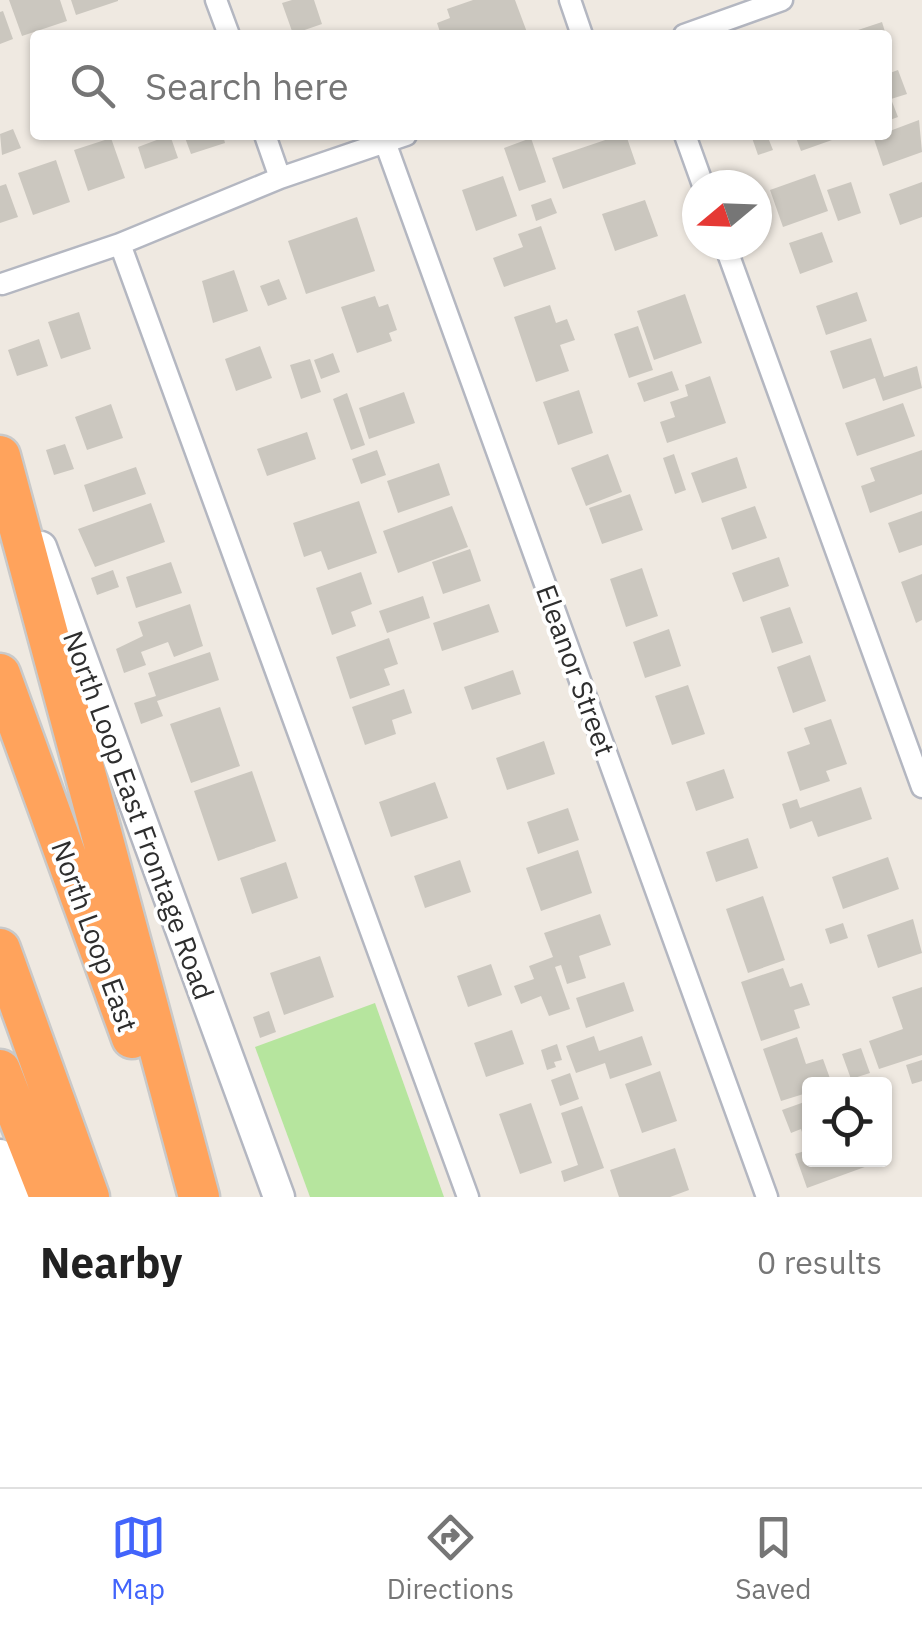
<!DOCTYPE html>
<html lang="en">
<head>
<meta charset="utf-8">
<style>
	body { margin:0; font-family:"IBM Plex Sans",sans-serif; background:#f2f2f2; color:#222 }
	.controls { position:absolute; right:30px; bottom:30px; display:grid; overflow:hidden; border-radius:10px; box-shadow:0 2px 8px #0004 }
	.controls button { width:90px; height:90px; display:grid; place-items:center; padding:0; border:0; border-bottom:2px solid #e0e0e0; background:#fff; color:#222; font:50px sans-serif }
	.compass { position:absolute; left:682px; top:170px; width:90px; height:90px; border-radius:50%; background:#fff; box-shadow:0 2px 8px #0004; rotate:251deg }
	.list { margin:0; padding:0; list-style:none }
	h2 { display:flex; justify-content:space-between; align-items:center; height:130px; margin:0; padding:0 40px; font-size:42px }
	h2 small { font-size:32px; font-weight:400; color:#767676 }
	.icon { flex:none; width:55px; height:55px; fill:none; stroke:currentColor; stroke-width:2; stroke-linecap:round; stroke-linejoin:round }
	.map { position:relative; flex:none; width:922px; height:1197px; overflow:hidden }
	.search { position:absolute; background:#fff; box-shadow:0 2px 8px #0004; left:30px; right:30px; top:30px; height:110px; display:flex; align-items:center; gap:25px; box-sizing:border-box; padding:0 35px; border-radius:10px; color:#767676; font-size:38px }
	.sheet { height:290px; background:#fff }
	nav { display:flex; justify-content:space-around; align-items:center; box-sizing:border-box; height:140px; border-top:2px solid #e0e0e0; background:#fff; font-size:28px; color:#767676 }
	nav a { display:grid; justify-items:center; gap:5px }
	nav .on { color:#4264fb }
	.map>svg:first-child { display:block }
	.green { fill:#b6e59e }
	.building { fill:#cbc7bf }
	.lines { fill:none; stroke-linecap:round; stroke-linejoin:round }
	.street-casing { stroke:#b4b7c1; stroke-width:25 }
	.secondary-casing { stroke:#b4b7c1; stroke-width:35 }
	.highway-casing { stroke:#c9c9c9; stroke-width:45 }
	.street { stroke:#fff; stroke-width:20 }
	.secondary { stroke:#fff; stroke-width:30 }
	.highway { stroke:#ffa35c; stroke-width:40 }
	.labels { text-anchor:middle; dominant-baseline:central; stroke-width:8; stroke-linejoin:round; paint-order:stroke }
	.street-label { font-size:28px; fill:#2e2e2e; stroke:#fff }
</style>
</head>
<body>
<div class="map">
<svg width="922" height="1197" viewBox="0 0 922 1197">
	<rect width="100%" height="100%" fill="#efe9e1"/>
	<!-- green -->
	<path class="green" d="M 375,1003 L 444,1197 L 310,1197 L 255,1047 Z"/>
	<!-- building -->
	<path class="building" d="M 9,0 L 60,0 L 67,21 L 22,36 Z
		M 71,0 L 118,0 L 118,1 L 76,15 Z
		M 292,0 L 314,0 L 322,24 L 293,34 L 282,3 Z
		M 473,0 L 515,0 L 528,35 L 441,35 L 437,23 L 450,18 L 447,9 Z
		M 3,11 L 13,39 L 0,44 L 0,12 Z
		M 882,22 L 886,35 L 846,35 L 846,34 Z
		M 898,70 L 907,94 L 891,99 L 898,117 L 887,121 L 887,74 Z
		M 919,120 L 922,152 L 883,166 L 873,136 L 887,135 L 887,132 Z
		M 13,129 L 21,148 L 2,155 L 0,134 Z
		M 170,135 L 178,158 L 145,169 L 138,147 Z
		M 184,135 L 223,135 L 225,143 L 191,154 Z
		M 620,135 L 626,135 L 636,164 L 563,189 L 552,158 Z
		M 751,135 L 767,135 L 773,150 L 758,155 Z
		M 795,135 L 830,135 L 832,140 L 801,151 Z
		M 111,138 L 125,178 L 88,191 L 74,150 Z
		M 531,138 L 546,182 L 519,191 L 504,148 Z
		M 56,160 L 70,202 L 33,215 L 18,173 Z
		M 815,174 L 828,211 L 783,227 L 770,190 Z
		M 503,176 L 517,216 L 476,231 L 462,190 Z
		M 851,182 L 861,213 L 838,221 L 827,190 Z
		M 922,182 L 922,217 L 900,225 L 889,194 Z
		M 6,184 L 18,217 L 0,223 L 0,186 Z
		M 551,198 L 557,213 L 536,221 L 531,205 Z
		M 645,200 L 658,236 L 615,251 L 602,214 Z
		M 357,217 L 375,271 L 306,294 L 288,241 Z
		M 541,226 L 556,269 L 504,287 L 493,258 L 523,247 L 518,234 Z
		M 822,232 L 833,262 L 800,274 L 789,243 Z
		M 234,270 L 248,311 L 213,323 L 202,281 Z
		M 279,279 L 287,299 L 268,306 L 260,286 Z
		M 857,292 L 867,321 L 826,335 L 816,306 Z
		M 685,294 L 702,343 L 654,360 L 637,311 Z
		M 375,296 L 379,307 L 388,304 L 397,330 L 389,333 L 392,341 L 357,353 L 341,307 Z
		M 550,305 L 556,323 L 567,319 L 575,340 L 560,345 L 569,371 L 536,382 L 514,317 Z
		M 79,312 L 91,349 L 61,359 L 48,322 Z
		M 638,326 L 653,370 L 629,378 L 614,334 Z
		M 871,338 L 884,377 L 917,366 L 922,388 L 883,401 L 875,378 L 843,389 L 830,351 Z
		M 39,339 L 48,366 L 17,376 L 8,350 Z
		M 260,346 L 272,378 L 236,391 L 225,359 Z
		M 333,353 L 340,372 L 321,379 L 314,360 Z
		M 310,359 L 321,392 L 301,399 L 290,365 Z
		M 672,371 L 679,390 L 644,402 L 637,383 Z
		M 710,376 L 726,423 L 667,443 L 660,422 L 675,417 L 670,402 L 688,396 L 685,385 Z
		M 579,390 L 593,433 L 558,445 L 543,402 Z
		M 404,392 L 415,423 L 369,439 L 359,408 Z
		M 347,393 L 365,445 L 351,450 L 333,399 Z
		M 903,403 L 915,436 L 857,456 L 845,423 Z
		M 111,404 L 123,438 L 87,450 L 75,417 Z
		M 307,432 L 316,459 L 267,476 L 257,449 Z
		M 65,444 L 74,469 L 54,475 L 46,450 Z
		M 377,450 L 386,475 L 361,484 L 352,459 Z
		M 922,450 L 922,494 L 870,513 L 861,486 L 875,481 L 870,468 Z
		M 608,454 L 622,492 L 586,506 L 571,468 Z
		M 674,454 L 686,490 L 675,494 L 663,458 Z
		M 737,457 L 747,488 L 702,503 L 691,473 Z
		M 439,463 L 450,495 L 398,513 L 387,481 Z
		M 136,467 L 146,494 L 93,512 L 84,485 Z
		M 630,494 L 643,530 L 602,544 L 589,508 Z
		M 359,501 L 377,553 L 328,570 L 321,551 L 304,557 L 293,523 Z
		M 151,503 L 165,542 L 95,567 L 78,529 Z
		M 452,506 L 468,547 L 398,573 L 383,531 Z
		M 755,506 L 767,538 L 732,550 L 721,518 Z
		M 922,511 L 922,545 L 899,553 L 888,523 Z
		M 470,549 L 481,581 L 443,594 L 432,562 Z
		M 779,557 L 789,586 L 743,602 L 732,573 Z
		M 171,562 L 182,593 L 136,608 L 126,577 Z
		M 642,568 L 658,616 L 626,627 L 610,579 Z
		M 113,570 L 119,587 L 97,595 L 91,578 Z
		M 361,572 L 372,604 L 351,612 L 356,626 L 332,635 L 316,588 Z
		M 922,574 L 922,620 L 916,623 L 901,582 Z
		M 423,596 L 430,618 L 387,633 L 379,611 Z
		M 190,604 L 203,646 L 174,657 L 168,642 L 141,652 L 146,665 L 124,673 L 116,649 L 143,636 L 138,622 Z
		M 489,604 L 499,632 L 442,651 L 433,623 Z
		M 790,607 L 803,643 L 772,653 L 760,617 Z
		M 669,629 L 681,666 L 645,678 L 633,642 Z
		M 389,638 L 398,664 L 384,669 L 390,685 L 350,699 L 336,657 Z
		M 210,652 L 219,680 L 157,701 L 163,716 L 141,724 L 134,703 L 156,696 L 148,673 Z
		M 810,655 L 826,701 L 793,713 L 777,667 Z
		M 513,670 L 521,694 L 472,710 L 464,687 Z
		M 688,685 L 705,734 L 672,745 L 655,696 Z
		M 404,689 L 412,713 L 392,720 L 396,734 L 365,745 L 352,707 Z
		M 220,707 L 240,766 L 191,783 L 170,724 Z
		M 831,719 L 847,764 L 826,771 L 830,781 L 800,791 L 787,752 L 810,744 L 804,728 Z
		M 544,741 L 555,774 L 507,790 L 496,758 Z
		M 724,769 L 734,798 L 696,811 L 686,782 Z
		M 252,771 L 276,841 L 218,861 L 194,791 Z
		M 435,782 L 448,818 L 391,837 L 379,802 Z
		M 861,787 L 872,819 L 818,837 L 812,821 L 790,829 L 782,804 L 797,799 L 800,808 Z
		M 568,808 L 579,840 L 538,854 L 527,822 Z
		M 748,838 L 758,868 L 716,882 L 706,852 Z
		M 578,850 L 592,893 L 541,911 L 526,868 Z
		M 888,857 L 899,889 L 843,909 L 832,877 Z
		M 460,860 L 471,892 L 425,908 L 414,876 Z
		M 286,862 L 298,898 L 252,914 L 240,878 Z
		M 763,896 L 785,960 L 748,973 L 726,909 Z
		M 600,914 L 611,945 L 579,956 L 586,978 L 567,984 L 561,965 L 555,967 L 570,1009 L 549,1016 L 541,996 L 521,1004 L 514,986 L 534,979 L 529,966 L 553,957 L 544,933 Z
		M 913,919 L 922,953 L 878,968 L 867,935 Z
		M 843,923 L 848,938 L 830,944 L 825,929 Z
		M 320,956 L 334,997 L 284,1015 L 270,973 Z
		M 491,964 L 502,995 L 468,1007 L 457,976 Z
		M 783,968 L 790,987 L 802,983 L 810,1005 L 794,1010 L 800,1028 L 761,1041 L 741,982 Z
		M 624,982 L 634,1011 L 586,1028 L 576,998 Z
		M 922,987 L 922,1055 L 879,1069 L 869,1041 L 903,1029 L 892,997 Z
		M 269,1011 L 276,1032 L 260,1038 L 253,1017 Z
		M 512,1030 L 524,1064 L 486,1077 L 474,1043 Z
		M 594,1036 L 599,1051 L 642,1036 L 652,1065 L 610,1079 L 605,1063 L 576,1073 L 566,1046 Z
		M 797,1037 L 806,1064 L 823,1059 L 832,1084 L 810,1084 L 810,1092 L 781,1101 L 763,1049 Z
		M 557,1044 L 562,1060 L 554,1062 L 556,1067 L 547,1070 L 541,1050 Z
		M 861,1048 L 870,1073 L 851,1079 L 842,1054 Z
		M 922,1060 L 922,1081 L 912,1084 L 906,1065 Z
		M 660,1071 L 677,1121 L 642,1133 L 625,1084 Z
		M 570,1073 L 579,1099 L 560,1106 L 551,1080 Z
		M 810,1100 L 810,1160 L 884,1160 L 807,1188 L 795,1154 L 808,1150 L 801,1129 L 791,1133 L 782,1110 Z
		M 531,1103 L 552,1163 L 520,1174 L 499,1114 Z
		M 582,1106 L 604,1168 L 564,1182 L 561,1171 L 578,1165 L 561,1113 Z
		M 675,1148 L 689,1190 L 670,1197 L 619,1197 L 610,1170 Z"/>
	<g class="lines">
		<!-- street casing -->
		<g class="street-casing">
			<path id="street" d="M 216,0 L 229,35
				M 570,0 L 582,35
				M 684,35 L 782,0
				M 265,135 L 280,178
				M 685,135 L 703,185
				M 385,142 L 767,1197
				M 120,244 L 468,1197
				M 725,245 L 922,787
				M 2,284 L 120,244 L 280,178 L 406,135"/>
		</g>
		<!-- secondary casing -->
		<g class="secondary-casing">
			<path id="secondary" d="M 41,547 L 279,1197
				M 0,1155 L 15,1197"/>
		</g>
		<!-- highway casing -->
		<g class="highway-casing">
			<path id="highway" d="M 0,456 L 199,1197
				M 0,674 L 132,1038
				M 0,949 L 89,1197
				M 0,1070 L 50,1197"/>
		</g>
		<!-- street -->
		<use href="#street" class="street"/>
		<!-- secondary -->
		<use href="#secondary" class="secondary"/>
		<!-- highway -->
		<use href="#highway" class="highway"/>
	</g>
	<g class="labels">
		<!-- street labels -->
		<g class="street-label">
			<text transform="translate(576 670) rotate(70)">Eleanor Street</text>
			<text transform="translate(139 815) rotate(70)">North Loop East Frontage Road</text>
			<text transform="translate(95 936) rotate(70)">North Loop East</text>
		</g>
	</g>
</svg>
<div class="controls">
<button><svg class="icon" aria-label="locate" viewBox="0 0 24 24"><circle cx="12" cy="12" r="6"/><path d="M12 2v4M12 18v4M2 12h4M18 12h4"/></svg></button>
</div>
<svg class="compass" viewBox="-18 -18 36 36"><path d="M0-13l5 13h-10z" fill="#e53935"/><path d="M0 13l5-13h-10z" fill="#767676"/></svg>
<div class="search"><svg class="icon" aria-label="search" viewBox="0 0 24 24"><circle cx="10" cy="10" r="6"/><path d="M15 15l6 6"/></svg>Search here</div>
</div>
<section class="sheet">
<h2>Nearby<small>0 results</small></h2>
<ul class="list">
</ul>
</section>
<nav>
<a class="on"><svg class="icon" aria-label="map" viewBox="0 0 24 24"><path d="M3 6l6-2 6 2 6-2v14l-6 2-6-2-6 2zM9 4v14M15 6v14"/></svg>Map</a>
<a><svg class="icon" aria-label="directions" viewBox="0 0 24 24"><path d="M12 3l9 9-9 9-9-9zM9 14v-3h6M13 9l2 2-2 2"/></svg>Directions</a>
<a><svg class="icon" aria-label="saved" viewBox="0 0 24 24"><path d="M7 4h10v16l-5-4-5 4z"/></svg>Saved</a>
</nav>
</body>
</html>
